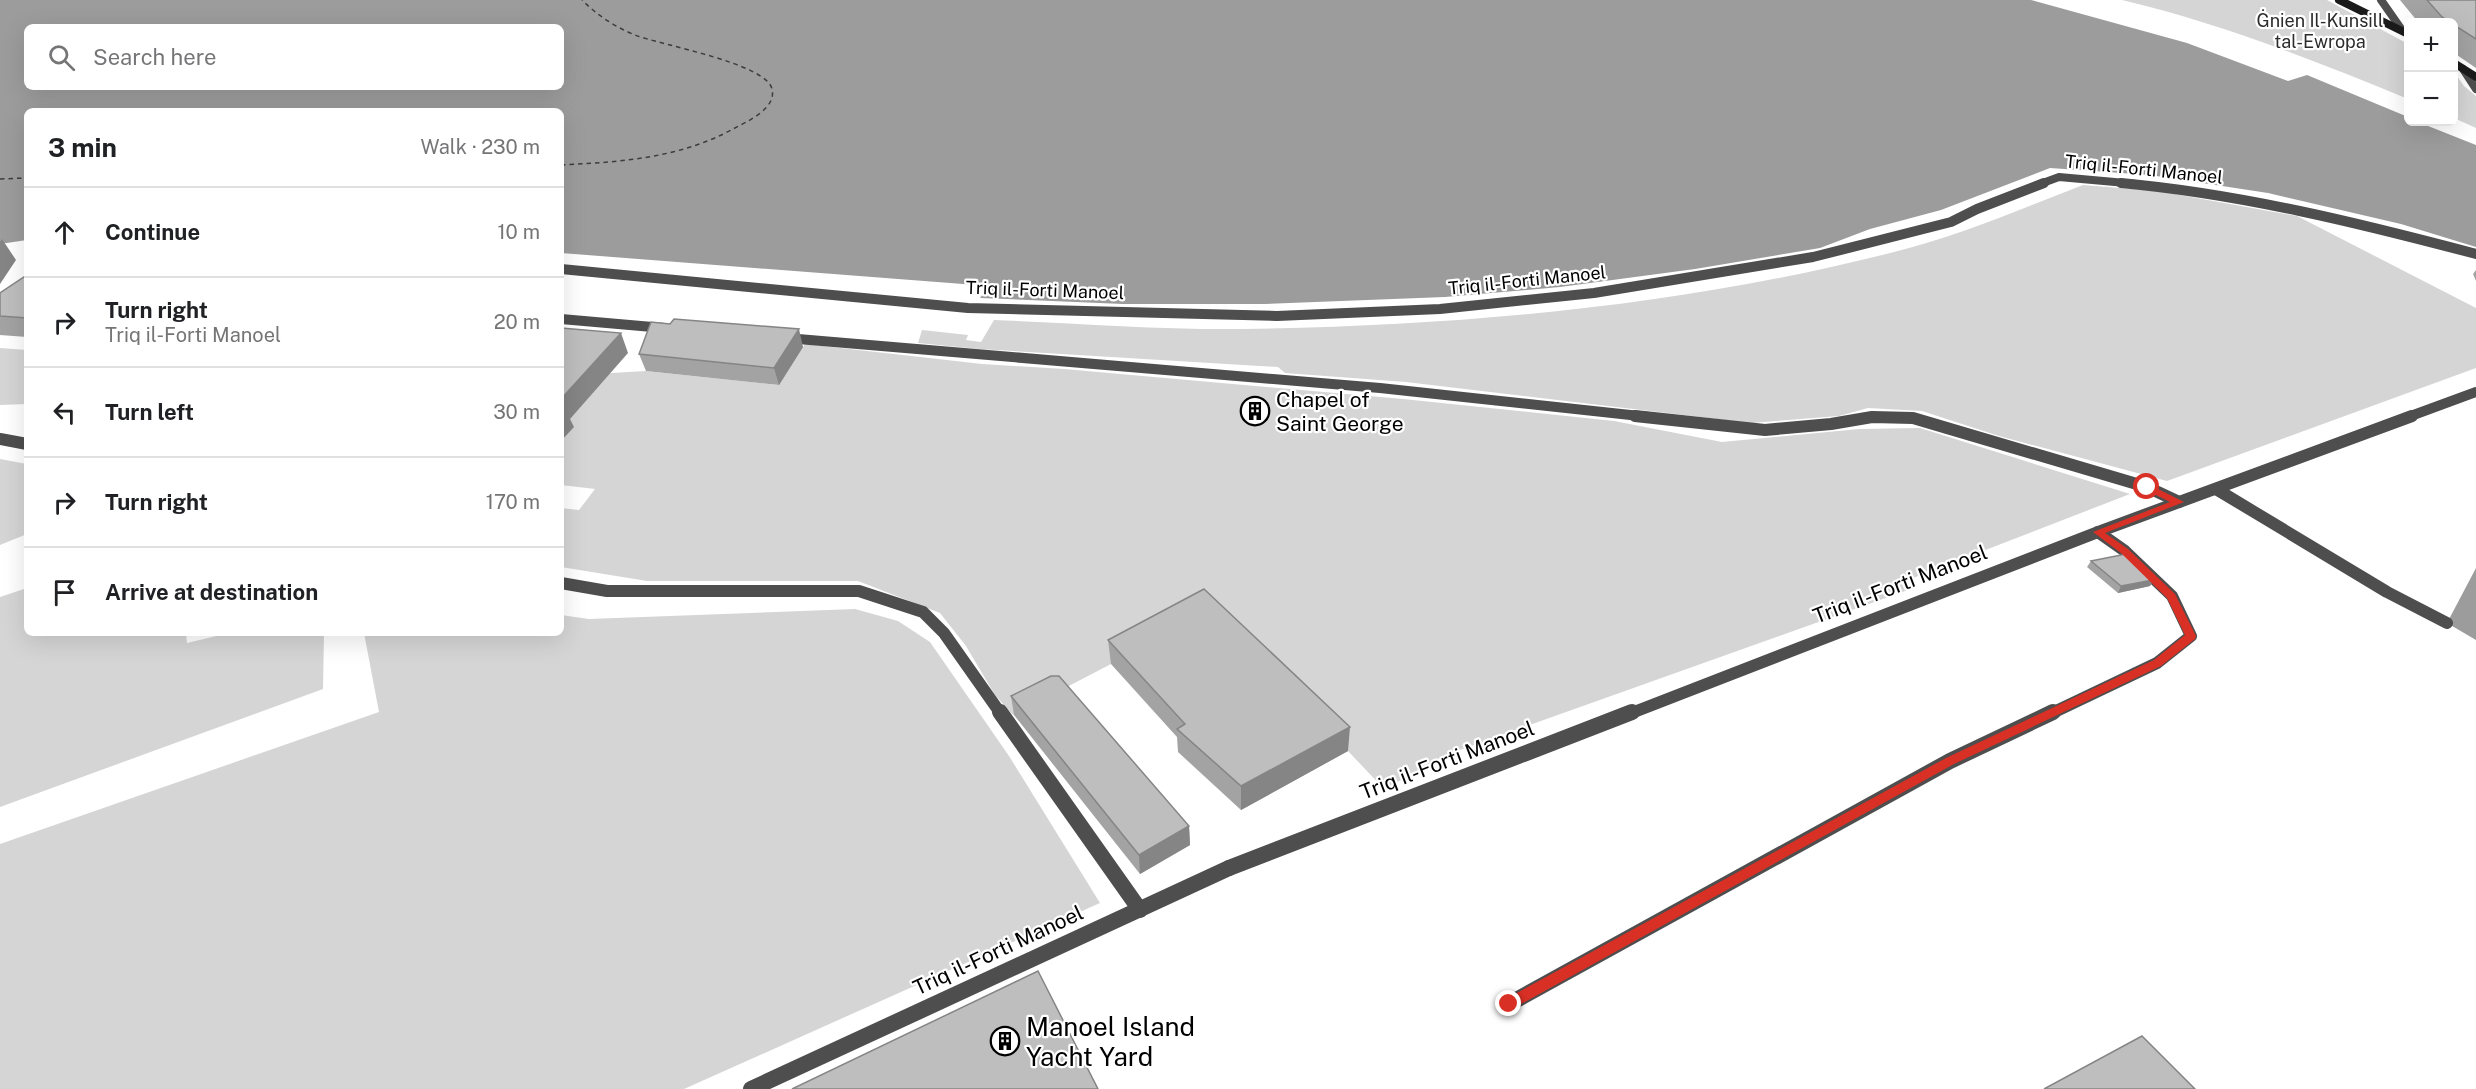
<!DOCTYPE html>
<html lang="en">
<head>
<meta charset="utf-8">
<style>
	body { margin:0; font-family:"Public Sans",sans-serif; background:#f6f6f6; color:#202124 }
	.controls { position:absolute; right:18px; top:18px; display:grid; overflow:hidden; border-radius:9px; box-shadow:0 6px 24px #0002 }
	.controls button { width:54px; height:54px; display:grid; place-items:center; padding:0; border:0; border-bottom:2px solid #e0e0e0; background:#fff; color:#202124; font:30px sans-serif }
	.stop { position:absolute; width:18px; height:18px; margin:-14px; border:4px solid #d93025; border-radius:50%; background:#fff }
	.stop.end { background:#d93025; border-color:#fff; box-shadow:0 2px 6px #0008 }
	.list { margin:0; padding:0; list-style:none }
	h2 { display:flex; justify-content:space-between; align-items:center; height:78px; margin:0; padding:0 24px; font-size:26px }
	h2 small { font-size:20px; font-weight:400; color:#757577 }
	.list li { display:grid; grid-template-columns:39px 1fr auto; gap:18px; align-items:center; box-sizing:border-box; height:90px; padding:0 24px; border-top:2px solid #e0e0e0 }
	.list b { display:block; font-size:22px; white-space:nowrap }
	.list p { margin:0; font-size:20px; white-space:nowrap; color:#757577 }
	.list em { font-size:20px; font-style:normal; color:#757577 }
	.icon { flex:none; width:33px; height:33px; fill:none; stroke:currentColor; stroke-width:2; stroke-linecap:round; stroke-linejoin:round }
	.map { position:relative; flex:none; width:2476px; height:1089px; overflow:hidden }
	.search { position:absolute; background:#fff; box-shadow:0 6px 24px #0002; left:24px; top:24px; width:540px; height:66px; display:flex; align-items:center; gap:15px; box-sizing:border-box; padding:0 21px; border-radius:9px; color:#757577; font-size:22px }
	.panel { position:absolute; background:#fff; box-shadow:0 6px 24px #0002; left:24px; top:108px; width:540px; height:528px; border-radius:9px }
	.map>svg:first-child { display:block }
	.green { fill:#d5d5d5 }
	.water { fill:#9c9c9c; fill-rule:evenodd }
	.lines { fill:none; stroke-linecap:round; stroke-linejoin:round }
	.ferry { stroke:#3d3d3d; stroke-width:1.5; stroke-dasharray:4.5 4; stroke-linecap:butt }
	.service-far3 { stroke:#4e4e4e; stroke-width:8 }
	.service-far2 { stroke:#4e4e4e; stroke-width:10 }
	.service-far1 { stroke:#4e4e4e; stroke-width:12 }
	.service { stroke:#4e4e4e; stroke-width:16 }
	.minor { stroke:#4e4e4e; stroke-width:16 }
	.tertiary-far3 { stroke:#4e4e4e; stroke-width:8 }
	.tertiary-far2 { stroke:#4e4e4e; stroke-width:10 }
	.tertiary-far1 { stroke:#4e4e4e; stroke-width:12 }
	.tertiary { stroke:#4e4e4e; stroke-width:16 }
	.secondary { stroke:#1b1b1b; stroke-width:8 }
	.wall { fill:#a3a3a3 }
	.shaded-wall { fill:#858585 }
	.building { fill:#bebebe; stroke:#858585; stroke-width:1.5 }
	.route { fill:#d93025 }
	.labels { text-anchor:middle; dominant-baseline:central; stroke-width:4.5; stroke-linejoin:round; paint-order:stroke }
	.far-park-label { font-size:18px; fill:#2c2c2c; stroke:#fff }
	.far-street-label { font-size:18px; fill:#000; stroke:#fff }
	.poi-label { font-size:21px; fill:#000; stroke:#fff; text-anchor:start }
	.street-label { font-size:21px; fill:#000; stroke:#fff }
	.near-poi-label { font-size:26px; fill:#000; stroke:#fff; text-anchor:start }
</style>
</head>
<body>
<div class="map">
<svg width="2476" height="1089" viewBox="0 0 2476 1089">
	<rect width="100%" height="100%" fill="#fff"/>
	<!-- green -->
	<path class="green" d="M 2122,0 L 2327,0 L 2408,44 L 2408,99 C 2315,61 2220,23 2122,0 Z
		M 2454,72 L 2464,86 L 2476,96 L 2476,128 L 2454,118 Z
		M 2083,185 L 2158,191 L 2297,216 L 2476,308 L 2476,368 L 2167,481 L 1999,436 L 1922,411 L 1868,408 L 1839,416 L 1751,423 L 1406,382 L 1285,373 L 1278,367 L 979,349 L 918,343 L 922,330 L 968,335 L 966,340 L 981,342 L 994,320 C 1077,323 1161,330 1244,329 C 1461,326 1684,306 1894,252 C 1959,236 2021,209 2083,185 Z
		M 805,344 L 982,364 L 1064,369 L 1403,399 L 1614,421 L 1722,442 L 1859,429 L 1920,428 L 2130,494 L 1900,583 L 1908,590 L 1457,751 L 1384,789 L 1348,751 L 1111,664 L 1013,715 L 995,695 L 966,646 L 940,613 L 858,581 L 647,581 L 561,567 L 561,508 L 579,510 L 595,489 L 561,485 L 561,384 L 611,373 L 646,371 L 778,385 Z
		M 0,348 L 27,350 L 27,404 L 0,405 Z
		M 0,459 L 27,464 L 27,534 L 0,545 Z
		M 27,588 L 27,633 L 186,633 L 187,643 L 229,633 L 324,633 L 323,689 L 0,807 L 0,597 Z
		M 855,609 L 898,621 L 930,642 L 1009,756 L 1100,903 L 684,1089 L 0,1089 L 0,844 L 379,712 L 364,633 L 561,633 L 561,615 L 589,619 Z"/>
	<!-- water -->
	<path class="water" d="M 0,0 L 2031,0 L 2187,43 L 2288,81 L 2307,75 L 2408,117 L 2408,122 L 2418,122 L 2476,145 L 2476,247 L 2401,224 L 2268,193 L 2150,175 L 2050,168 L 1941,210 L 1870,229 L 1820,248 L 1695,269 L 1560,287 L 1445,297 L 1265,304 L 1123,304 L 980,298 L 989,286 L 561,253 L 561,111 L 27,111 L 27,240 L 0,244 ZM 27,27 L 561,27 L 561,87 L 27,87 Z
		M 2476,568 L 2476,640 L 2447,623 Z"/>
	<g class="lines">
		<!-- ferry -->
		<path class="ferry" d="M 561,165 C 621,162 680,158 733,129 C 746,122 777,109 772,89 C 766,63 660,45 635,35 C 615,27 597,15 582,0
			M 0,179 L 27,178"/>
		<!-- service-far3 -->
		<path class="service-far3" d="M 2463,69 L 2476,89
			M 2040,184 L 2059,177 L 2137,184"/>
		<!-- service-far2 -->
		<path class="service-far2" d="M 2121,183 C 2241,194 2359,223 2476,254
			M 561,269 L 968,308 L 1277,316 L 1440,309 L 1594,293 L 1813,257 L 1951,222 L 1977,209 L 2044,183
			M 561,319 L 664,328
			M 786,338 L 1380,388 L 1649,417
			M 1870,417 L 1886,417"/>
		<!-- service-far1 -->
		<path class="service-far1" d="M 1635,416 L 1765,430 L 1831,424 L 1872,417 L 1913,418 L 2147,487 L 2179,502
			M 0,439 L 27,444
			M 2216,489 L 2387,592 L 2447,623
			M 561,583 L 607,591 L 859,591 L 923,612 L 944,633 L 1001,714
			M 2050,714 L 2157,663 L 2191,636 L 2172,596 L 2125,551 L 2098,532"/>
		<!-- service -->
		<path class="service" d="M 1000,712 L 1140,910
			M 1509,1004 L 1950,761 L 2053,712"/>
		<!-- minor -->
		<path class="minor" d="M 751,1089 L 1229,868"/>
		<!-- tertiary-far3 -->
		<path class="tertiary-far3" d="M 2381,0 L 2402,30"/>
		<!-- tertiary-far2 -->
		<path class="tertiary-far2" d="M 2408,417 L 2476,392"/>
		<!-- tertiary-far1 -->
		<path class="tertiary-far1" d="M 1629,714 L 2098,532 L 2412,416"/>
		<!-- tertiary -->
		<path class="tertiary" d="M 1229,868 L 1632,712"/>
		<!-- secondary -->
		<path class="secondary" d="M 2339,0 L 2408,34
			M 2454,63 L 2476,77"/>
	</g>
	<!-- wall -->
	<path class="wall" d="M 2400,0 L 2476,0 L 2476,68 L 2454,53 L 2454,22 L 2418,22 Z
		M 2476,270 L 2476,281 L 2473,274 Z
		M 27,275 L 27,337 L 0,335 L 0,316 Z
		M 670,324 L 803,347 L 779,385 L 646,371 L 639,354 Z
		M 2091,561 L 2153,580 L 2150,586 L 2118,593 L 2087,567 Z
		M 1108,640 L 1348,751 L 1241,810 L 1178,752 L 1177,737 L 1111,664 Z
		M 1011,696 L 1189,826 L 1190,845 L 1140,874 L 1014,715 Z"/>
	<!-- shaded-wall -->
	<path class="shaded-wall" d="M 2,239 L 16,260 L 0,284 L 0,242 Z
		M 799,329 L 803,347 L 779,385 L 774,368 Z
		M 621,333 L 628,353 L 570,419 L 574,427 L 561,441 L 561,399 Z
		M 2153,580 L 2150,586 L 2118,593 L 2121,586 Z
		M 1350,727 L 1348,751 L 1241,810 L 1241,786 Z
		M 1189,826 L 1190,845 L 1140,874 L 1139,855 Z"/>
	<!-- building -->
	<path class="building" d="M 2427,0 L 2476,0 L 2476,39 L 2454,25 L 2454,22 L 2450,22 L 2442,17 Z
		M 27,275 L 27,318 L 0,316 L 0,293 Z
		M 674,319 L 799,329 L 774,368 L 639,354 L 651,322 L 670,324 Z
		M 561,328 L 621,333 L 561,399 Z
		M 2126,554 L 2153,580 L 2121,586 L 2091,561 Z
		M 1204,589 L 1350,727 L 1241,786 L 1177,729 L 1185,724 L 1108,640 Z
		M 1051,676 L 1059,676 L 1189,826 L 1139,855 L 1011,696 Z
		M 1038,971 L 1098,1089 L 792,1089 Z
		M 2142,1036 L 2195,1089 L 2044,1089 Z"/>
	<!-- route -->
	<path class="route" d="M 2144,485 L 2150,485 L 2184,502 L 2105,533 L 2128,549 L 2175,594 L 2196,636 L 2195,639 L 2161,666 L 1954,764 L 1514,1008 L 1509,1010 L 1504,1008 L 1502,1004 L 1504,1000 L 1946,758 L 2154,660 L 2185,635 L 2167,598 L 2121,553 L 2093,532 L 2170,502 L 2144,489 Z"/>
	<!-- icons -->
	<defs>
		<g id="building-ring" transform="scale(1.5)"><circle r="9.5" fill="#fff" stroke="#000" stroke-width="1.5"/><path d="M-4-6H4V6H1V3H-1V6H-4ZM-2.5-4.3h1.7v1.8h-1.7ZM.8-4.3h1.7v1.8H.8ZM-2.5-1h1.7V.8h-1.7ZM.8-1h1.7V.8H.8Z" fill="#000"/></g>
	</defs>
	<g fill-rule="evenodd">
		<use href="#building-ring" x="1255" y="411"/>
		<use href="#building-ring" x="1005" y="1041"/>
	</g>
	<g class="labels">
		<!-- far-park labels -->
		<g class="far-park-label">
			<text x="2320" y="20">Ġnien Il-Kunsill<tspan x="2320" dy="21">tal-Ewropa</tspan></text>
		</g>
		<!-- far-street labels -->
		<g class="far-street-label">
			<text transform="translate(2144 169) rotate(6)">Triq il-Forti Manoel</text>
			<text transform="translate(1527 280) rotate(-6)">Triq il-Forti Manoel</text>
			<text transform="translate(1045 290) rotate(2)">Triq il-Forti Manoel</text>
		</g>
		<!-- poi labels -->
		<g class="poi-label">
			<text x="1276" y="399">Chapel of<tspan x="1276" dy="24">Saint George</tspan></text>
		</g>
		<!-- street labels -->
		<g class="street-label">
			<text transform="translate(1900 584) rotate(-21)">Triq il-Forti Manoel</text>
			<text transform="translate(1447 760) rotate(-21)">Triq il-Forti Manoel</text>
			<text transform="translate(998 950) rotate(-25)">Triq il-Forti Manoel</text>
		</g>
		<!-- near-poi labels -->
		<g class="near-poi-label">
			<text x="1026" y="1026">Manoel Island<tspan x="1026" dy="30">Yacht Yard</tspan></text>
		</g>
	</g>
</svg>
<div class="controls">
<button>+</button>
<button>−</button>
</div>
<div class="stop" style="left:2147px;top:487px"></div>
<div class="stop end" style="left:1509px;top:1004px"></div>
<div class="search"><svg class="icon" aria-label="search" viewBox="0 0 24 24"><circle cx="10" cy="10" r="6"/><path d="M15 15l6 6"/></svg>Search here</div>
<section class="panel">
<h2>3 min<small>Walk · 230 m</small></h2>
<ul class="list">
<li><svg class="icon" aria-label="ahead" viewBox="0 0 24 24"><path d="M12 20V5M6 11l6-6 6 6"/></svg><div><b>Continue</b></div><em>10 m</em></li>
<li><svg class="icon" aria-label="right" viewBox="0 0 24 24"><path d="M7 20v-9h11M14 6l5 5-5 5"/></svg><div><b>Turn right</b><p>Triq il-Forti Manoel</p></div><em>20 m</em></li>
<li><svg class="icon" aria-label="left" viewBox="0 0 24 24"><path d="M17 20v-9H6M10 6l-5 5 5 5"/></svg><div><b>Turn left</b></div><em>30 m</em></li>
<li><svg class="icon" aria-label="right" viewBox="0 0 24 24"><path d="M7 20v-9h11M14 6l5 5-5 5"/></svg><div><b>Turn right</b></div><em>170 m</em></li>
<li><svg class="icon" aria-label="arrive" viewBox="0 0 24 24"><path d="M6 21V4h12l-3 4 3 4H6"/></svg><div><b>Arrive at destination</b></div></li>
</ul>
</section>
</div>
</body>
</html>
